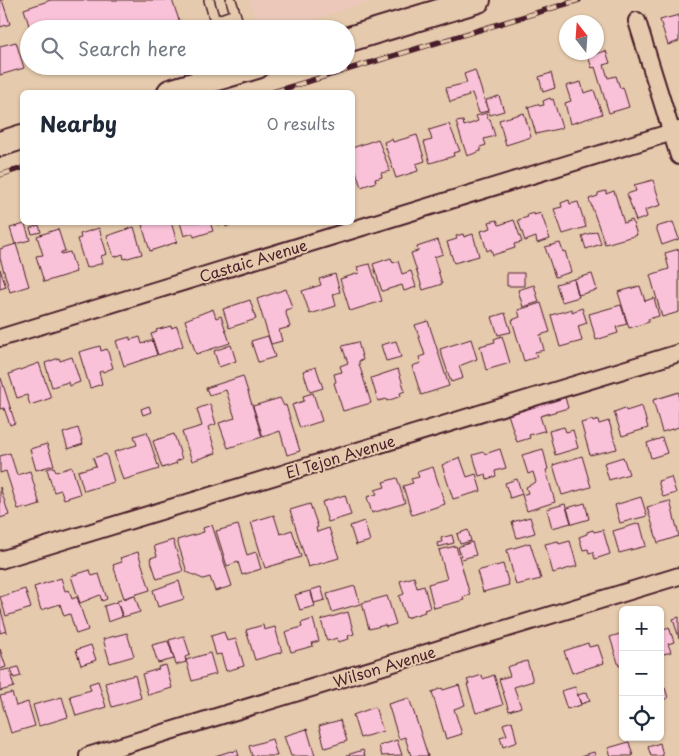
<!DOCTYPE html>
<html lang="en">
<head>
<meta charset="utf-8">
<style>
	body { margin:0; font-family:"Playpen Sans",sans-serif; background:#f2f2f3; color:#1f2937 }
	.controls { position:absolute; right:15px; bottom:15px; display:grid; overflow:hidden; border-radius:8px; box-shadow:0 1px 4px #0004 }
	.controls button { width:45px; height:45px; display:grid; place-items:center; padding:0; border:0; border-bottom:1px solid #e0e1e3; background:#fff; color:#1f2937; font:25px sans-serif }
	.compass { position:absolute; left:559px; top:15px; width:45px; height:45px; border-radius:50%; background:#fff; box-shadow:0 1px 4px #0004; rotate:343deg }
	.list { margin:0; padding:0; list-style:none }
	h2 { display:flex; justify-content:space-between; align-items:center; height:65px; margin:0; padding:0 20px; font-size:21px }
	h2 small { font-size:16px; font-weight:400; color:#747a83 }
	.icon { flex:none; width:28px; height:28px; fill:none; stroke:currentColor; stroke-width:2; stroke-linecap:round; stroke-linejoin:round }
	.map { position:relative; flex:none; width:679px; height:756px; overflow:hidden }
	.search { position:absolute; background:#fff; box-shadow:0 1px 4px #0004; left:20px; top:20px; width:335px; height:55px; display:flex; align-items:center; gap:12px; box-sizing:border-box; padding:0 18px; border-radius:28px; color:#747a83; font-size:19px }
	.panel { position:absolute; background:#fff; box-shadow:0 1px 4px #0004; left:20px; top:90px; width:335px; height:135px; border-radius:8px }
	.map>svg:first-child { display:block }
	.built { fill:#ebc8ba }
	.building { fill:#fac2d8; stroke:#4a1f2b }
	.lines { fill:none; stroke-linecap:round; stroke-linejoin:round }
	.lane-casing { stroke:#4a1f2b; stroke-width:12 }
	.street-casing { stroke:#4a1f2b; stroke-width:20 }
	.secondary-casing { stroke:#4a1f2b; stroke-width:28 }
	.lane { stroke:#e5caad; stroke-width:9 }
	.street { stroke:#e5caad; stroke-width:16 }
	.secondary { stroke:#e5caad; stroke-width:24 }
	.rail-casing { stroke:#4a1f2b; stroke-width:5.5 }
	.rail { stroke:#e5caad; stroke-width:4; stroke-dasharray:11; stroke-linecap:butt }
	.labels { text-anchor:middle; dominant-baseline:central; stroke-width:4; stroke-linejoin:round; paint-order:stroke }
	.street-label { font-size:15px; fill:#4a1f2b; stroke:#e5caad }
</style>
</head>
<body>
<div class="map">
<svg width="679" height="756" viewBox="0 0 679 756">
	<rect width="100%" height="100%" fill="#e5caad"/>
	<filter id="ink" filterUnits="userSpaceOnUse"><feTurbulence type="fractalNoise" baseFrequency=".02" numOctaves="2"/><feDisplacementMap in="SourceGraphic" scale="10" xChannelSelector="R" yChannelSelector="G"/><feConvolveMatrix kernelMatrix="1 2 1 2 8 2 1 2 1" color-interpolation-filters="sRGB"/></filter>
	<g filter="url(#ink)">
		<!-- built -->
		<path class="built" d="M 249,0 L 376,0 L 283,29 L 258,29 Z"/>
		<!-- building -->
		<path class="building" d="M 0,0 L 2,0 L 10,24 L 0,27 Z
			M 51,0 L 172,0 L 181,26 L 173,29 L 30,29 L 24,9 Z
			M 679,15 L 679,41 L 668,45 L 660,20 Z
			M 16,42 L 24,68 L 0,75 L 0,46 Z
			M 606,51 L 610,63 L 604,65 L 608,78 L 616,76 L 620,88 L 623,87 L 629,107 L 609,113 L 595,67 L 592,68 L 588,56 Z
			M 42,66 L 55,66 L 43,70 Z
			M 475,70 L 488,111 L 479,113 L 472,93 L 468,94 L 469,96 L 450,102 L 446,88 L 467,83 L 464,74 Z
			M 551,73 L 555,88 L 543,92 L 539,77 Z
			M 581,82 L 584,93 L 594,90 L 602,114 L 570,124 L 565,103 L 571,101 L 566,86 Z
			M 499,96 L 504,111 L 490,115 L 486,100 Z
			M 550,98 L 551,100 L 553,99 L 562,128 L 536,134 L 528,107 L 538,104 L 539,106 L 544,105 L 543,101 Z
			M 486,113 L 488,119 L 490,119 L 495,136 L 484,139 L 486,145 L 480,147 L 481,151 L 467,156 L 456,122 L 463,121 L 464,126 L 473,123 L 478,121 L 476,116 Z
			M 524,113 L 531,137 L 506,145 L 499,120 Z
			M 449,124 L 460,151 L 453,153 L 454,156 L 430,163 L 424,142 L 432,140 L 429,130 Z
			M 417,135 L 425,161 L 416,164 L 418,171 L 396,178 L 384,142 L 392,139 L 393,142 Z
			M 378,139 L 390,171 L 381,173 L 382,177 L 375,179 L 376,182 L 361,187 L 352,159 L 352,148 Z
			M 653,180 L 661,205 L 645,210 L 647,217 L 636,221 L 627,194 L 636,191 L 634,185 Z
			M 606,191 L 606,194 L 614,191 L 624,223 L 632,220 L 637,235 L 605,244 L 589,199 L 598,196 L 598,193 Z
			M 569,200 L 570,204 L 578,202 L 586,227 L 563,234 L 554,209 L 562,207 L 561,203 Z
			M 534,213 L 534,215 L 541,213 L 550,239 L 537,243 L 536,237 L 525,241 L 518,220 L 528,217 L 527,215 Z
			M 497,220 L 499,225 L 514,220 L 522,242 L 514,244 L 515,248 L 493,255 L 491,249 L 487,251 L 481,231 L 491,228 L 489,222 Z
			M 150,222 L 171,222 L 177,242 L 150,251 L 142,225 Z
			M 180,222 L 210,222 L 213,231 L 194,237 L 193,233 L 184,236 Z
			M 218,222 L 236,222 L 226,227 L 225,224 L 219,225 Z
			M 673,222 L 679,239 L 662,245 L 656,227 Z
			M 25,224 L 30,240 L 15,244 L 10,228 Z
			M 39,225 L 41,232 L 32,234 L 30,228 Z
			M 134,227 L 142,254 L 124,259 L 123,254 L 114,257 L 107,236 Z
			M 99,228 L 107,254 L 101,256 L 103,263 L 86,268 L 77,239 L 81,238 L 80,234 Z
			M 58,229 L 65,251 L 61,252 L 61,254 L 70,252 L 76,272 L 44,282 L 36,256 L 43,255 L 37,236 Z
			M 597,231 L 601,244 L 586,249 L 582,236 Z
			M 463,234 L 464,237 L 473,234 L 479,256 L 454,263 L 447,242 L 457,239 L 456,236 Z
			M 438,240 L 443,254 L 434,257 L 442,284 L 423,290 L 411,253 L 418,251 L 417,247 Z
			M 560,243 L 563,252 L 565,251 L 571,272 L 555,277 L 545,247 Z
			M 16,244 L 29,286 L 10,292 L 0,258 L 0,249 Z
			M 679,249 L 679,312 L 662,317 L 650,275 L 669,269 L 665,253 Z
			M 391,258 L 393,263 L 398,261 L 402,274 L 411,271 L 416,287 L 404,291 L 402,285 L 382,291 L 373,264 Z
			M 370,264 L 382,301 L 350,311 L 340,279 L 359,273 L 357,267 Z
			M 0,269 L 6,287 L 0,289 Z
			M 507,273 L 524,273 L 524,286 L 507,286 Z
			M 335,274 L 340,292 L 333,294 L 336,306 L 310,314 L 302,291 L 321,285 L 319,279 Z
			M 592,274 L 597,290 L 578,295 L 574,279 Z
			M 574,279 L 579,297 L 562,302 L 556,284 Z
			M 534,285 L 539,302 L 523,307 L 518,290 Z
			M 640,286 L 645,301 L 654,298 L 659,316 L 648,319 L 649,322 L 629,328 L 618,292 Z
			M 286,289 L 292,308 L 285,310 L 290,327 L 279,330 L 282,341 L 271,344 L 257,299 Z
			M 250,300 L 256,319 L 229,328 L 223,309 Z
			M 541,303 L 550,332 L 540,335 L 544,350 L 535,352 L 537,357 L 524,361 L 512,320 L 520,317 L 518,310 Z
			M 621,305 L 627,324 L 616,327 L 618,333 L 596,340 L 589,314 Z
			M 582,308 L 587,323 L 578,326 L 582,341 L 560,347 L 551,315 L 572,309 L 572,312 Z
			M 213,309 L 216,318 L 221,316 L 230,343 L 196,354 L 185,320 Z
			M 505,313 L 511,332 L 498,335 L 492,317 Z
			M 428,321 L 449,386 L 421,395 L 412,366 L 421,363 L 419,357 L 425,355 L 415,325 Z
			M 171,326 L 171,328 L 177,326 L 183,346 L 158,355 L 151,334 L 157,332 L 156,330 Z
			M 268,336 L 275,357 L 258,362 L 251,341 Z
			M 502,336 L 510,363 L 486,370 L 480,346 L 495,342 L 494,339 Z
			M 130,337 L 130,340 L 140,337 L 142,344 L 152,340 L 157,355 L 124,366 L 116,341 Z
			M 471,339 L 477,359 L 459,366 L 463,378 L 451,382 L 440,349 Z
			M 396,341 L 401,357 L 386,361 L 381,345 Z
			M 358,342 L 363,360 L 359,361 L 359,364 L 371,403 L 343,411 L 334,383 L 336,382 L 334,374 L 342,372 L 340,366 L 348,363 L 342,346 Z
			M 231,345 L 236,361 L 219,367 L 214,351 Z
			M 100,346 L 101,351 L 107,349 L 113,368 L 103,372 L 103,371 L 99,372 L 102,384 L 90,388 L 79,352 Z
			M 72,357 L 80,382 L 69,386 L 68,382 L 52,387 L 45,363 L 59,358 L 60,361 Z
			M 39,363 L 51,398 L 30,405 L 27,395 L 17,398 L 9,374 Z
			M 316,367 L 323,388 L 310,392 L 303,371 Z
			M 398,369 L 405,391 L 400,393 L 401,396 L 387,401 L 386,399 L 378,401 L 371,378 Z
			M 243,376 L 262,437 L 228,448 L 219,423 L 235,418 L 226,390 L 209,395 L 206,388 Z
			M 1,378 L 15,423 L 10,425 L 4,408 L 0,409 L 0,379 Z
			M 679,392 L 679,427 L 662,432 L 653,400 Z
			M 313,393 L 322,421 L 300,428 L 292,405 L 304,401 L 303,396 Z
			M 565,397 L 568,408 L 540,416 L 545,432 L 543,431 L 529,435 L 530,438 L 517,442 L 508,414 Z
			M 280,398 L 284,406 L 286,405 L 300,451 L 287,455 L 280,431 L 263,437 L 253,406 Z
			M 210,404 L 216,424 L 208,427 L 216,453 L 192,461 L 182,432 L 202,426 L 197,409 Z
			M 149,406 L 151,412 L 143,415 L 141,409 Z
			M 642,406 L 648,428 L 622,436 L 614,412 L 625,408 L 626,411 Z
			M 592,420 L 593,422 L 598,420 L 599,424 L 609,421 L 617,449 L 590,455 L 581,423 Z
			M 564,427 L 566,432 L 573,430 L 578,448 L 555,455 L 549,431 Z
			M 78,428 L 83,444 L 68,449 L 63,433 Z
			M 147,432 L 159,469 L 123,480 L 114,452 L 137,445 L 134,436 Z
			M 174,434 L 182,459 L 176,461 L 177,463 L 162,468 L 153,441 Z
			M 662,438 L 667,453 L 651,458 L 647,443 Z
			M 47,444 L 54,465 L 36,470 L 30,449 Z
			M 500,449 L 506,468 L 495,471 L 496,476 L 487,479 L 486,474 L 479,476 L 473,455 L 484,452 L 485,454 Z
			M 543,449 L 548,469 L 546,470 L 555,502 L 527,511 L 522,495 L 528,493 L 526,487 L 536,482 L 533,472 L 528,474 L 522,455 Z
			M 10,453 L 17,475 L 30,471 L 40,505 L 27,509 L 26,507 L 18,509 L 6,471 L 0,473 L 0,456 Z
			M 106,454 L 114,482 L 84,491 L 78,471 L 96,466 L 93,458 Z
			M 582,456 L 591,487 L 562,495 L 553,465 Z
			M 460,457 L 467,477 L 476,474 L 481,491 L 453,499 L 442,465 Z
			M 623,457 L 629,474 L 609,480 L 604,463 Z
			M 54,467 L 56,472 L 72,467 L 80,494 L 64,499 L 61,490 L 54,492 L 47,469 Z
			M 433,467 L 445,504 L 412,515 L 403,486 L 413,483 L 411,479 L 419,477 L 417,472 Z
			M 671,477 L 676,493 L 663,497 L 658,481 Z
			M 397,478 L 405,503 L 372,513 L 367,497 L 377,494 L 375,490 L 385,487 L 383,482 Z
			M 517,479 L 522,494 L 510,498 L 505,483 Z
			M 0,487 L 9,515 L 0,518 Z
			M 345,495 L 351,515 L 328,522 L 322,502 Z
			M 641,497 L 647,516 L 620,523 L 615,505 Z
			M 670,501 L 679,536 L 658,543 L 647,507 Z
			M 585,503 L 589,519 L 572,524 L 567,508 Z
			M 310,504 L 318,527 L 316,528 L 317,532 L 329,528 L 339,558 L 308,567 L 290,510 Z
			M 565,504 L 571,523 L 552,528 L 547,509 Z
			M 274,515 L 280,534 L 292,530 L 301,557 L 265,568 L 251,522 Z
			M 530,517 L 535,533 L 517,538 L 512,522 Z
			M 364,521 L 370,541 L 356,545 L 350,526 Z
			M 640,523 L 646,546 L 619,553 L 613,531 Z
			M 212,525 L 232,586 L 215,591 L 210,577 L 203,579 L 187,572 L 177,540 L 204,532 L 203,528 Z
			M 238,525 L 247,555 L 256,552 L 261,569 L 242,575 L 238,562 L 227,566 L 216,531 Z
			M 468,530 L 471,541 L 460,544 L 457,534 Z
			M 593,530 L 594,532 L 603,530 L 610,554 L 595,559 L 593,552 L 589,553 L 588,549 L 583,550 L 579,537 L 587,534 L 587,532 Z
			M 452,535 L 454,543 L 438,547 L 437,543 L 442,542 L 441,538 Z
			M 173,540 L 183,571 L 157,579 L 150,558 L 157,556 L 154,546 Z
			M 558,541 L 559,544 L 570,541 L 577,566 L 553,573 L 545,544 Z
			M 472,542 L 476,555 L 462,559 L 458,547 Z
			M 530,543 L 541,579 L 516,585 L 507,550 Z
			M 456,546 L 470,595 L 463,597 L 464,600 L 434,608 L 428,584 L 447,579 L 439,550 Z
			M 138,552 L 150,590 L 124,598 L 113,565 L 122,562 L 120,558 Z
			M 503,564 L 509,585 L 483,592 L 477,571 Z
			M 90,570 L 92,576 L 99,574 L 107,599 L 102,601 L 100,595 L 80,603 L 71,576 Z
			M 414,577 L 417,588 L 424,586 L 430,608 L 424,610 L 425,612 L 406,618 L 399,596 L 404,594 L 400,581 Z
			M 61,578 L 65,591 L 69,590 L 72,599 L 77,597 L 88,630 L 76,634 L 70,614 L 64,616 L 60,604 L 41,610 L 34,587 Z
			M 179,581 L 184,599 L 158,607 L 153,590 Z
			M 355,586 L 360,604 L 332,612 L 327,594 Z
			M 321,587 L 325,600 L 314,603 L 311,590 Z
			M 25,589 L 31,608 L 6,616 L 0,597 Z
			M 310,591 L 315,606 L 300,610 L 295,595 Z
			M 135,596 L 140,612 L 123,617 L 117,601 Z
			M 387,596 L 396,624 L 386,627 L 385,625 L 369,629 L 362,603 Z
			M 117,602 L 122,617 L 108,622 L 104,606 Z
			M 0,607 L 7,632 L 7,633 L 6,631 L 0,633 Z
			M 348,612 L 354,634 L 348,636 L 349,639 L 338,642 L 337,638 L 327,641 L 321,620 Z
			M 679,617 L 679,638 L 673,619 Z
			M 313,619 L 319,641 L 312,643 L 313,646 L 291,652 L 285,632 L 302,627 L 301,623 Z
			M 263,625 L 264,630 L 275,627 L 282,652 L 255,660 L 246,630 Z
			M 660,626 L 661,630 L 669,627 L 674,642 L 668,644 L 671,652 L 660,655 Z
			M 224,632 L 227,641 L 236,639 L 244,666 L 226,671 L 221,654 L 216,655 L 211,636 Z
			M 127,633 L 134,656 L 110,663 L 103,639 Z
			M 623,633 L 623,665 L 619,666 L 610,637 Z
			M 184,636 L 190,655 L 185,657 L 186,662 L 176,665 L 169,640 Z
			M 168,641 L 174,659 L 158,663 L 152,645 Z
			M 588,643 L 589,647 L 598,645 L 604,663 L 572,673 L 564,651 Z
			M 91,645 L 96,660 L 81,665 L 76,650 Z
			M 0,649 L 6,667 L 0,669 Z
			M 210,653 L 216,674 L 192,681 L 186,660 Z
			M 527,661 L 533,681 L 514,687 L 521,707 L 509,711 L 499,679 L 510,676 L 507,667 Z
			M 166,665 L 172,688 L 148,695 L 142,674 L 159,669 L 158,667 Z
			M 18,667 L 21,676 L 14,678 L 11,669 Z
			M 9,669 L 14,687 L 0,691 L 0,671 Z
			M 135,675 L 141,698 L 112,707 L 105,683 Z
			M 482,675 L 483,679 L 494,675 L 503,705 L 476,713 L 467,684 L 469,684 L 467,680 Z
			M 98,681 L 106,707 L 76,716 L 70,696 L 91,690 L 89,684 Z
			M 459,685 L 465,705 L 454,709 L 462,734 L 446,739 L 432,692 L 442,688 L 443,690 Z
			M 575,687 L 581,705 L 567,709 L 561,691 Z
			M 665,688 L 668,698 L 660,701 L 660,689 Z
			M 587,692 L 590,701 L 581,704 L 578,695 Z
			M 12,693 L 16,706 L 28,702 L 35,726 L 11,733 L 0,696 Z
			M 62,697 L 68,717 L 39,726 L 33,705 Z
			M 409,698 L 419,728 L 428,756 L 411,756 L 405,737 L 399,739 L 388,704 Z
			M 375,707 L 383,731 L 360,738 L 353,715 Z
			M 340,720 L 347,741 L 325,748 L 319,726 Z
			M 512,721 L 517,742 L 503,747 L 500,737 L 507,735 L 503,724 Z
			M 307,729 L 315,756 L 291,756 L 284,736 Z
			M 272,739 L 277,756 L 252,756 L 249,746 Z
			M 397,740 L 402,755 L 382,756 L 379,746 Z
			M 629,742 L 633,756 L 611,756 L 608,748 Z
			M 660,743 L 663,756 L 651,756 L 648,747 Z
			M 237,750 L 239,756 L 215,756 L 231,751 L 232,752 Z
			M 363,750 L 365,756 L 347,756 L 347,755 Z
			M 594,752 L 595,756 L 581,756 Z"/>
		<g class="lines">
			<!-- lane casing -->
			<g class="lane-casing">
				<path id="lane" d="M 209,0 L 215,21 L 235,14
					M 231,0 L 240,29"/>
			</g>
			<!-- street casing -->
			<g class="street-casing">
				<path id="street" d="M 637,21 L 679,156
					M 0,338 L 679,130
					M 0,560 L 679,353
					M 88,756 L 679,576"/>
			</g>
			<!-- secondary casing -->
			<g class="secondary-casing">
				<path id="secondary" d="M 346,40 L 478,0
					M 170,92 L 257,66
					M 0,144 L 22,137"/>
			</g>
			<!-- lane -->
			<use href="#lane" class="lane"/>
			<!-- street -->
			<use href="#street" class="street"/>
			<!-- secondary -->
			<use href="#secondary" class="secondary"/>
			<!-- rail casing -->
			<g class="rail-casing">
				<path id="rail" d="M 273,92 L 579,0
					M 0,175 L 22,168"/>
			</g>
			<!-- rail -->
			<use href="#rail" class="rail"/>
		</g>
	</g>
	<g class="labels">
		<!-- street labels -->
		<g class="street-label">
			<text transform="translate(253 260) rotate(-17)">Castaic Avenue</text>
			<text transform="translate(340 456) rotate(-17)">El Tejon Avenue</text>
			<text transform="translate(384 666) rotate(-17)">Wilson Avenue</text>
		</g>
	</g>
</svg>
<div class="controls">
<button>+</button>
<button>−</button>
<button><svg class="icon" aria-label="locate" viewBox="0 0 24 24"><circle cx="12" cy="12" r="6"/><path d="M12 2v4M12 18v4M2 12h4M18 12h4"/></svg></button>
</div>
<svg class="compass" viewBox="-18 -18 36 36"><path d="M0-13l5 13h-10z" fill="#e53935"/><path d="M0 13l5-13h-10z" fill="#747a83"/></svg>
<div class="search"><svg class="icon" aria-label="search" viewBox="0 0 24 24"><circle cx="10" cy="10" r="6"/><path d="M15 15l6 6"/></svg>Search here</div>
<section class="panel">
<h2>Nearby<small>0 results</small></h2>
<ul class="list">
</ul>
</section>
</div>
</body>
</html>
